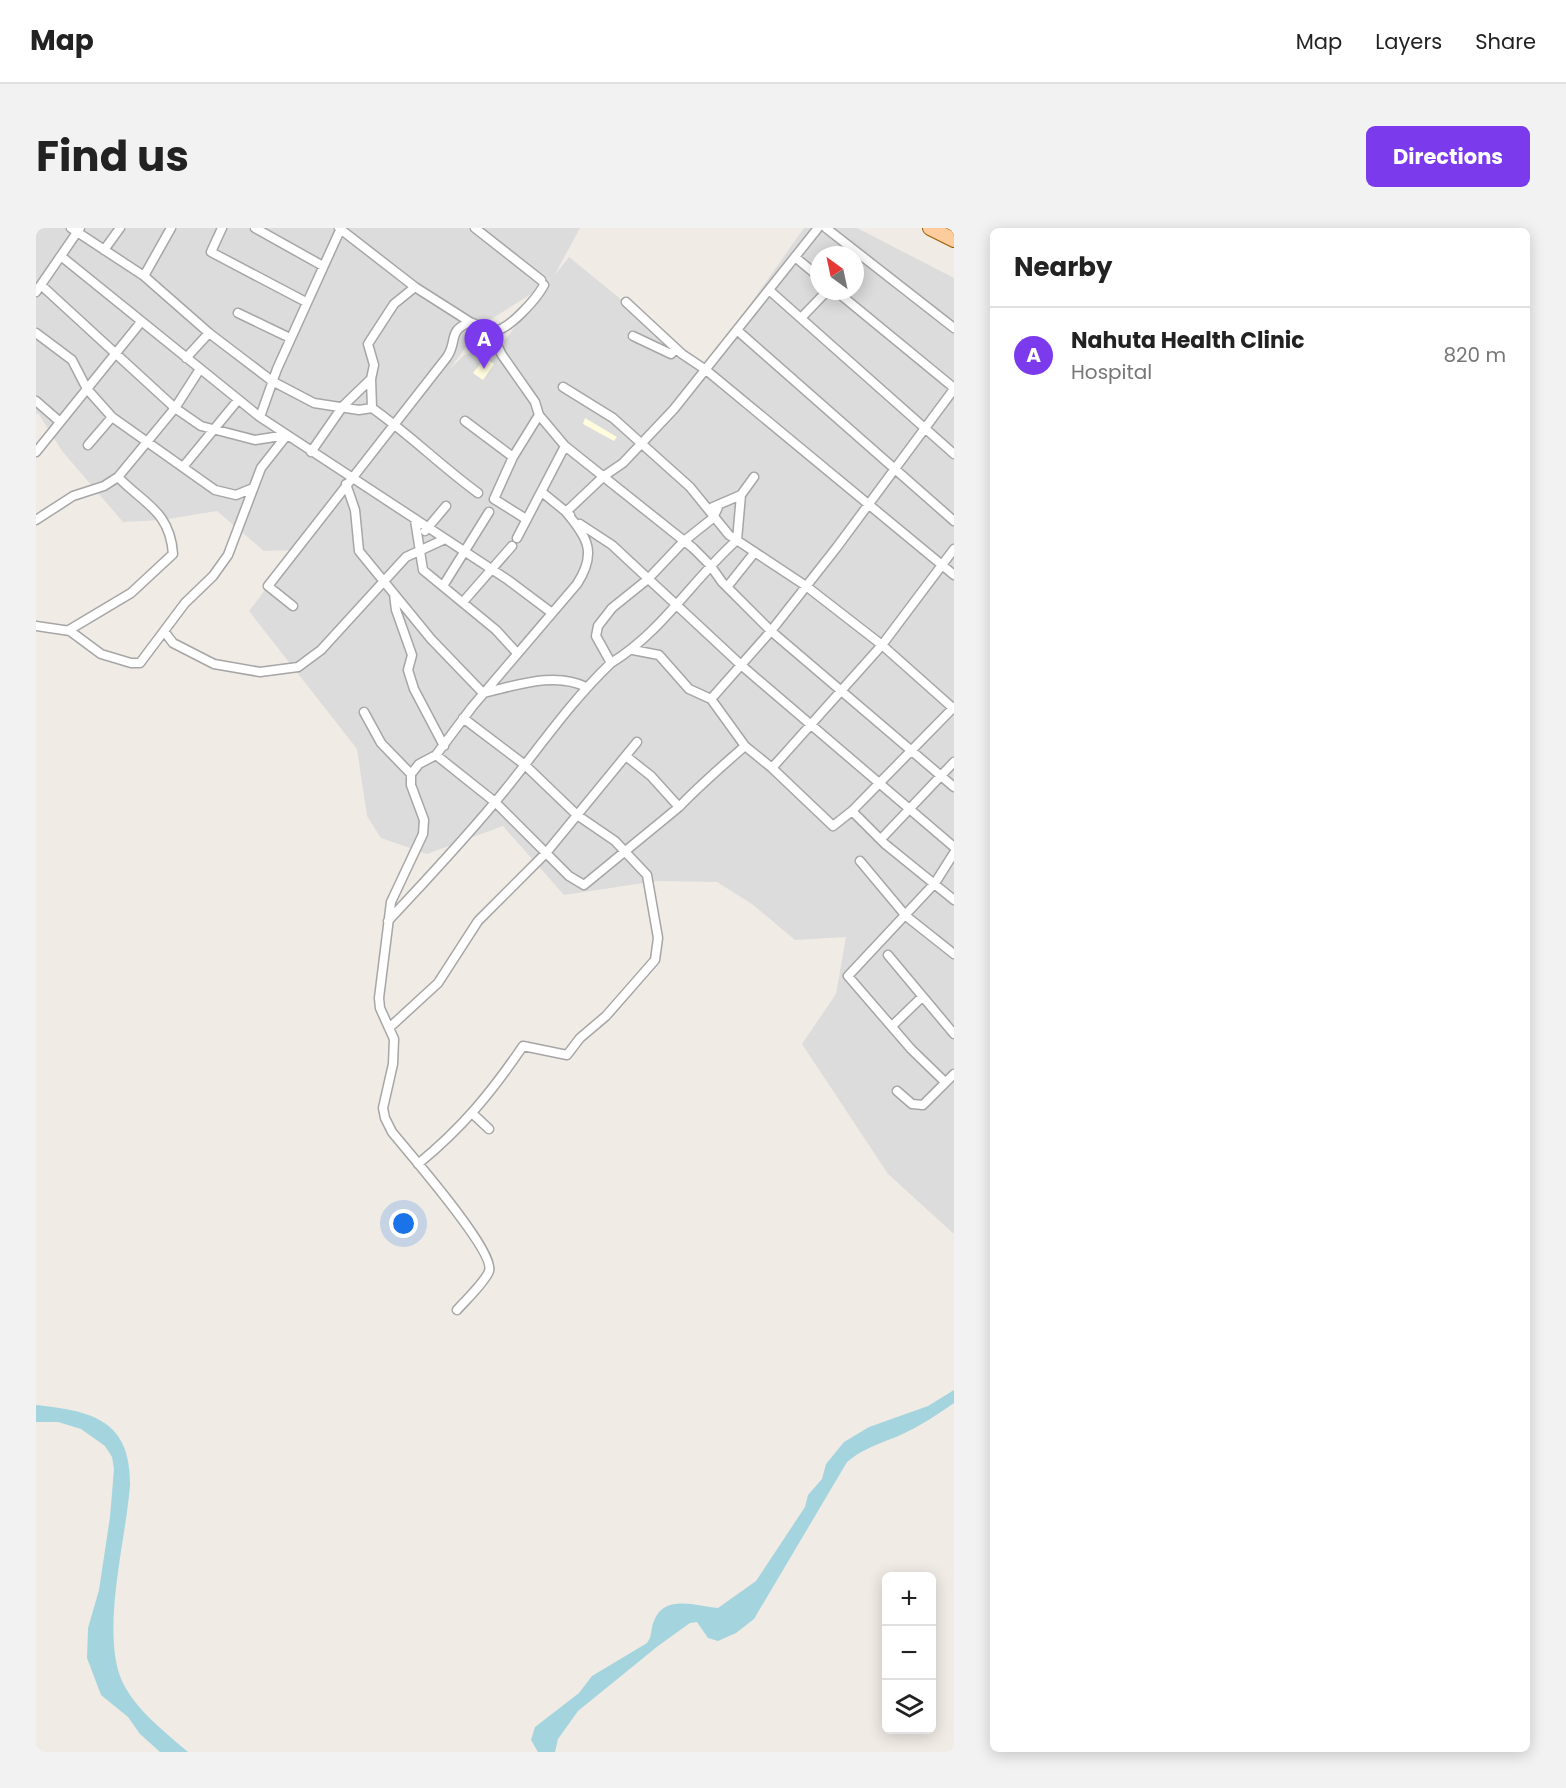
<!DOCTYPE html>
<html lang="en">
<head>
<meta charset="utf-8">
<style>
	body { margin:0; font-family:Poppins,sans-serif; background:#f2f2f2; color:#222 }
	.controls { position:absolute; right:18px; bottom:18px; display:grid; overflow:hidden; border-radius:9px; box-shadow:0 3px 15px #0003 }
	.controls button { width:54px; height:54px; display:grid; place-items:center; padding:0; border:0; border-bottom:2px solid #e0e0e0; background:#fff; color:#222; font:30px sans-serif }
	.compass { position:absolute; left:774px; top:18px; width:54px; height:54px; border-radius:50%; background:#fff; box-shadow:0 3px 15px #0003; rotate:327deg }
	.you { position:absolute; left:368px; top:996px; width:21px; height:21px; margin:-15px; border:4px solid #fff; border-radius:50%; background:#1a73e8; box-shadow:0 0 0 9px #1a73e833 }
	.badge { display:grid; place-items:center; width:39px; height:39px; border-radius:50%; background:#7c3aed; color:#fff; font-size:20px; font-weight:700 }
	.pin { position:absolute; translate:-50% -50px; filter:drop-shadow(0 2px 3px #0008) }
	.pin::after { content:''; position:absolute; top:32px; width:21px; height:18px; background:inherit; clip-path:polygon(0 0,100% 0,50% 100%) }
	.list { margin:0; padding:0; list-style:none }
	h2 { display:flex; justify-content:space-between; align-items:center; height:78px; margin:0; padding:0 24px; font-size:26px }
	h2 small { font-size:20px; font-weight:400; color:#767676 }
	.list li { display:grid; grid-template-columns:39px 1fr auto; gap:18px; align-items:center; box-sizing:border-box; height:96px; padding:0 24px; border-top:2px solid #e0e0e0 }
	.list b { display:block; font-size:22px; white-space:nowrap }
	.list p { margin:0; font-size:20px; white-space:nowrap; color:#767676 }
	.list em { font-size:20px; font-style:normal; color:#767676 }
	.icon { flex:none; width:33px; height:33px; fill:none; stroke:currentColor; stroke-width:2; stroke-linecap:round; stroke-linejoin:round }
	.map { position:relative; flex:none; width:918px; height:1524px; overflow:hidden; border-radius:9px }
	header { display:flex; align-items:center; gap:36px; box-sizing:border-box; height:84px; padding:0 30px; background:#fff; border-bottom:2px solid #e0e0e0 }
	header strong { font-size:28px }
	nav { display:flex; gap:33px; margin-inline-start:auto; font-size:21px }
	.intro { display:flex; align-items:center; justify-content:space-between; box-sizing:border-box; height:144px; padding:0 36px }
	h1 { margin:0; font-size:42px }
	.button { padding:15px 27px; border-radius:9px; background:#7c3aed; color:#fff; font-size:21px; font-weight:700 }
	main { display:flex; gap:36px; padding:0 36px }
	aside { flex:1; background:#fff; border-radius:9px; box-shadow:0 3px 15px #0003 }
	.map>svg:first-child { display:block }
	.residential { fill:#dddcdc; fill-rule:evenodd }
	.education { fill:#fffcde }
	.water { fill:#a4d5de }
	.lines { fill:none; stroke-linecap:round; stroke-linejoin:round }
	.street-casing { stroke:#a6a6a6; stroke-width:11 }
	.primary-casing { stroke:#995b00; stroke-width:16 }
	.street { stroke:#fff; stroke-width:8 }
	.primary { stroke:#fdcc9c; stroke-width:14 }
</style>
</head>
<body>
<header>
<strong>Map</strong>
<nav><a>Map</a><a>Layers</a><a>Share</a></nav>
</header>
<div class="intro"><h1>Find us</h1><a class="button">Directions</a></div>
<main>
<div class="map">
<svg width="918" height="1524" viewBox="0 0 918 1524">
	<rect width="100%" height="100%" fill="#f0ebe5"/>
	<!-- residential -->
	<path class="residential" d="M 0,0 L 544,0 L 518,48 L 533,29 L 669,140 L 768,0 L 821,0 L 918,50 L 918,1006 L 852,946 L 766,816 L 800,766 L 810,709 L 759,712 L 716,676 L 681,654 L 621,653 L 528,667 L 467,598 L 391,626 L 345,610 L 331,588 L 321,521 L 213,383 L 260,322 L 228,323 L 181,283 L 126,292 L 87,294 L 26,223 L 2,185 L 0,187 ZM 783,27 L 819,27 L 819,63 L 783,63 ZM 514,54 L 465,117 L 428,127 L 413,142 L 446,97 Z"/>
	<!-- education -->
	<path class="education" d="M 449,130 L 458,136 L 447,152 L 437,145 Z
		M 549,190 L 581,209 L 578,213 L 547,196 Z"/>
	<!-- water -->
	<path class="water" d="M 918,1162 L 918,1175 C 898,1189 875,1204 852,1212 C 837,1218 824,1223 811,1234 L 718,1391 L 700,1405 L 682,1413 L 672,1410 L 661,1394 L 654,1395 L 622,1418 L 542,1483 L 522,1511 L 519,1524 L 502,1524 L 495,1512 L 499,1499 L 543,1465 L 556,1448 L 611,1415 C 617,1407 614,1401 618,1393 C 629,1365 662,1379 682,1380 L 720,1353 L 769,1279 L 772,1267 L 786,1251 L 790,1236 L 808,1214 L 833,1199 L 892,1178 Z
		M 0,1177 C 56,1183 95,1192 94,1257 C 90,1311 67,1393 83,1445 C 93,1477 128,1503 152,1524 L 124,1524 L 104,1506 L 92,1489 L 65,1467 L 51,1430 L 52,1400 L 63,1362 L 74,1289 L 78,1241 L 76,1229 L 69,1218 L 45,1201 L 22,1194 L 0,1194 Z"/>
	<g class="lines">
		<!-- street casing -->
		<g class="street-casing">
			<path id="street" d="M 35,0 L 108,48 L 173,105 L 236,153 L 278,175 L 323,182 L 336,180 C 373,206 405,238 442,265
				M 186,0 L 175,24 L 270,74
				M 219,0 L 287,38
				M 303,0 L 379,59 L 434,94
				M 439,0 L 505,52
				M 790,0 L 918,100
				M 68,22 L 84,0
				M 26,29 L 224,189 L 472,352 L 516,385
				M 759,29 L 783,49
				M 108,48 L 135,0
				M 733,62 L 918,226
				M 800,63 L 918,160
				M 0,64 L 44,0
				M 590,74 L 646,126 L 670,142 L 918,347
				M 202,85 L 254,110
				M 765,90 L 791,63
				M 454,103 L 466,127 L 499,174 L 503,187 L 529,218 L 657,320 L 674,337 L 686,354 L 735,403 L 918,559
				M 702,103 L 918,293
				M 0,105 L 36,132 L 51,161 L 76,189 L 179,262 L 200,267 L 217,260
				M 597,108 L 635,126 L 640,121
				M 150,130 L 173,105
				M 527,159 L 577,190 L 606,216 L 654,259 L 693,307 L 770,358 L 846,417 L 918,481
				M 0,173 L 23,193
				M 336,180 L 335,151 L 338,137 L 332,116 L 358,76 L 379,59
				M 224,189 L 241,141 L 305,0
				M 429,193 L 477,229
				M 52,217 L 76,189
				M 0,224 L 105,94
				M 275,224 L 307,178 L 335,151
				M 147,239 L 202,172
				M 310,256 L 319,282 L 323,323 L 395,411 L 447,465 C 479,458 519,443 550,459
				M 507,265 L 534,287
				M 677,279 L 705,267 L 718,249
				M 682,279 L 677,290 L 648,313 L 612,351 L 576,380 L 562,398 L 560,408 L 575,435 C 626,404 657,351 701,312 L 705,267
				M 490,291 L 458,271 L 477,229 L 503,187
				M 0,292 L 37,268 L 68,258 L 82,249 L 139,180 L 164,141
				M 379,292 L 387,342 L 460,402 L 481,425
				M 544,296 L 576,317 L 705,437 L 918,619
				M 389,303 L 410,278
				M 481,310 L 529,218
				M 407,358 L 453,284
				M 691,359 L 719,324
				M 358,366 L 360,382 L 376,427 L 372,442 L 378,461 L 408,518
				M 427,374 L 476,318
				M 257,378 L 232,358 L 411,129 C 422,113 411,103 434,94 C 441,96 449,102 456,103 C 472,104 501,70 508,57
				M 0,398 L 34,403 L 65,426 L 95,435 L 104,435 L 149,375 L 177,348 L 192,327 L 225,240 L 251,207 L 219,212 L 165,198 L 139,180 L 5,57
				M 33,402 L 95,365 L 137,326 C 134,283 108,276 82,249
				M 128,403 L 137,415 L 178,436 L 224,444 L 262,439 L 285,422 L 370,329 L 409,311
				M 597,422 L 623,427 L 653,461 L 675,471 L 709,518 L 736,540 L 797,598 L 816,583 L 918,479
				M 675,471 L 735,403 L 801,319 L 918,161
				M 328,484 L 345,515 L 375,546
				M 400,527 L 459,574 L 533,648 L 548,657 L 643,579 L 615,548 L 591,529
				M 736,540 L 846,417 L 918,321
				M 643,579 C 664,557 686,538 709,518
				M 816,583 L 849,616 L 918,672
				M 845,611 L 918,534
				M 824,633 L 870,688 L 918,726
				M 352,693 C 392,650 432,608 469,562 C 503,520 535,473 575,435
				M 852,727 L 918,806
				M 856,798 L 886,769
				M 353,800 L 402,755 L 442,693 L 510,625 L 601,514
				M 909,854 L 875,821 L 812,748 L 899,655 L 918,625
				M 861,863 L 876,876 L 887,877 L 918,846
				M 437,886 L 453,901
				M 382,936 C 426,900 455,865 487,818 L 531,827 L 544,810 L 570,788 L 619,732 L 622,710 L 611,647 L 579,613 L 541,587 L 489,537 L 427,490
				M 421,1082 C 429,1073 450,1053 453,1043 C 460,1024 372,924 356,904 L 349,890 L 347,880 L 357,836 L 358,811 L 344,780 L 343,770 L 355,674 L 387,606 L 388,592 L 375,557 L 375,546 L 383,536 L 400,527 L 436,479 L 541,356 C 561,325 552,310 530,284 L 568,248 L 587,235 L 638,181 L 782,0"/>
		</g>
		<!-- primary casing -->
		<g class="primary-casing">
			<path id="primary" d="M 894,0 L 918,12"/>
		</g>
		<!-- street -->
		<use href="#street" class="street"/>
		<!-- primary -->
		<use href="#primary" class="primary"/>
	</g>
</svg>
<div class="controls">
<button>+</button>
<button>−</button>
<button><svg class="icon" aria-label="layers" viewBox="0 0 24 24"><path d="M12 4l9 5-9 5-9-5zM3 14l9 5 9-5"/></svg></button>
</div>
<svg class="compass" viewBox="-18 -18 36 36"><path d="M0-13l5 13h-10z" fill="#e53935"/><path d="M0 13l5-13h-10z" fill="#767676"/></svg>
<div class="you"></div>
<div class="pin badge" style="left:448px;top:141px">A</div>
</div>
<aside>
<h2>Nearby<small></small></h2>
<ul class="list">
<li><span class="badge">A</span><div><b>Nahuta Health Clinic</b><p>Hospital</p></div><em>820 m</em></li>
</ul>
</aside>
</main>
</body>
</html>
